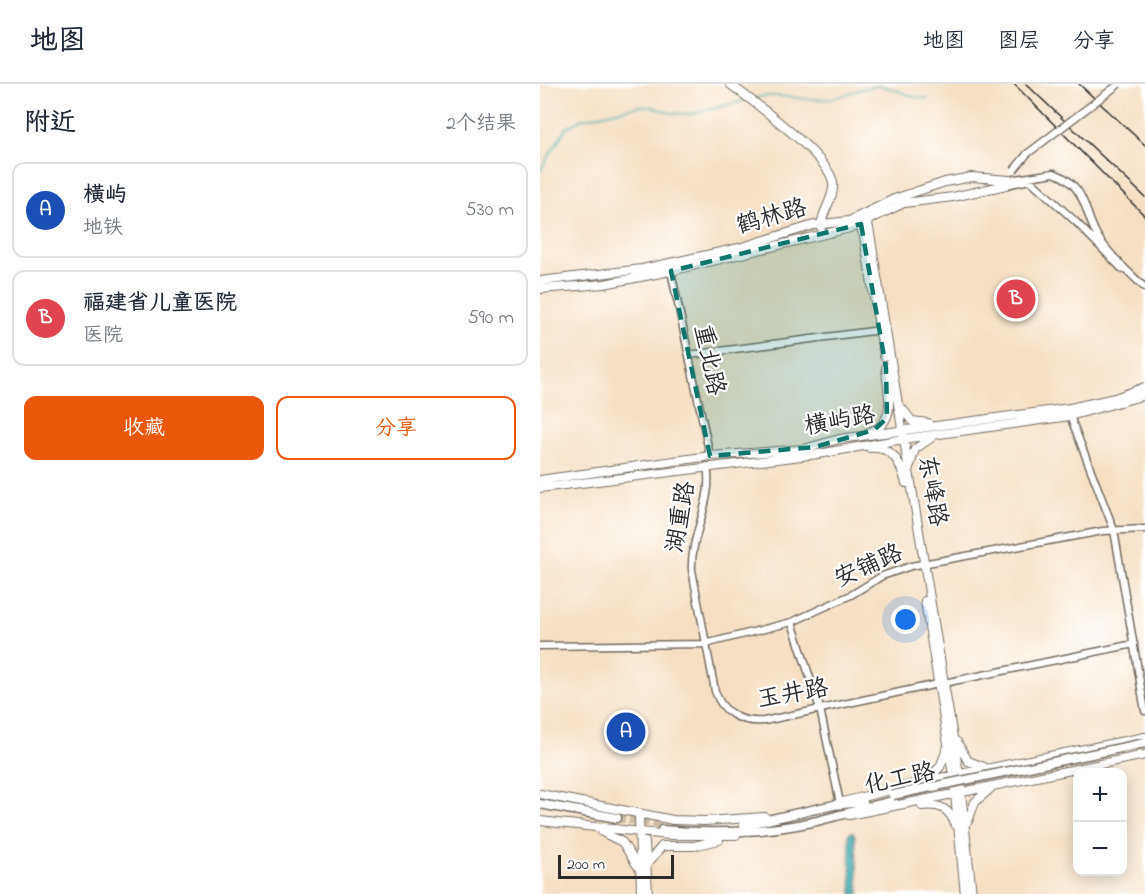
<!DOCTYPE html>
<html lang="zh">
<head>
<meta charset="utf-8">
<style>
	body { margin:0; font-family:"Indie Flower","LXGW WenKai TC",sans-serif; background:#f2f2f3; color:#1f2937 }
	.controls { position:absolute; right:18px; bottom:18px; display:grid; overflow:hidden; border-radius:12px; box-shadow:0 3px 15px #0003 }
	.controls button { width:54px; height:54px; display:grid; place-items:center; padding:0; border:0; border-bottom:2px solid #e0e1e3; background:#fff; color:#1f2937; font:30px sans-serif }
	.scale { position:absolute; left:18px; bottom:15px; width:116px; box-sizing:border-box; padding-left:6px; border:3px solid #2b2b2b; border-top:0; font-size:16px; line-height:21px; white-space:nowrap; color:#2b2b2b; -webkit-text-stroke:4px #fff; paint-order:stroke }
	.you { position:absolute; left:366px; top:536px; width:21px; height:21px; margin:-15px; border:4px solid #fff; border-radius:50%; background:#1a73e8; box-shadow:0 0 0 9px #1a73e833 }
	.badge { display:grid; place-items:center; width:39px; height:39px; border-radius:50%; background:#ea580c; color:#fff; font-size:20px; font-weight:700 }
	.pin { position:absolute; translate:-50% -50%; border:3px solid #fff; box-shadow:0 2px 6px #0006 }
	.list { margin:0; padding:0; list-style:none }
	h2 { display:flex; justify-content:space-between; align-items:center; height:78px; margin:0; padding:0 24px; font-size:26px }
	h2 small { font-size:20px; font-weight:400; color:#747a83 }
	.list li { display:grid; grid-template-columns:39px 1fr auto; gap:18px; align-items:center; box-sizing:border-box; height:96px; margin:0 12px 12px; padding:0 12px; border:2px solid #e0e1e3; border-radius:12px }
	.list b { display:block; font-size:22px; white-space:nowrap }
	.list p { margin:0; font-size:20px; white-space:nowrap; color:#747a83 }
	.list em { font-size:20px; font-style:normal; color:#747a83 }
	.actions { display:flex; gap:12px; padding:18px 24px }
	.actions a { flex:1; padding:14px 0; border:2px solid #ea580c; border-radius:12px; text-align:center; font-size:21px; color:#ea580c }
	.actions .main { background:#ea580c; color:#fff }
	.map { position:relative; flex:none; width:605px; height:810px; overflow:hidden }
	header { display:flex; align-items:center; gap:36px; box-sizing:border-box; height:84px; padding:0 30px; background:#fff; border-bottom:2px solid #e0e1e3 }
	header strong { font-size:28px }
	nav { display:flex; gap:33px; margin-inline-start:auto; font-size:21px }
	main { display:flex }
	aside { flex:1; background:#fff }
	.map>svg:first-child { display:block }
	.water { fill:#38abb1; stroke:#326b6e; stroke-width:1.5 }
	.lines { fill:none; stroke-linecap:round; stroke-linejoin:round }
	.stream { stroke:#38abb1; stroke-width:1.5 }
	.highway-tunnel { stroke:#cdbca6; stroke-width:8; stroke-dasharray:8 4; stroke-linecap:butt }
	.minor-casing { stroke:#726a61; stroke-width:9 }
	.major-casing { stroke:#726a61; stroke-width:10 }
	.highway-casing { stroke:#726a61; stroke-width:11 }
	.minor { stroke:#fff; stroke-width:6 }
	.major { stroke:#fff; stroke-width:8 }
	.highway { stroke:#fff; stroke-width:8 }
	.rail { stroke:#2b2b2b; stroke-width:1.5 }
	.minor-bridge-casing { stroke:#726a61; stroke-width:9; stroke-linecap:butt }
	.highway-bridge-casing { stroke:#726a61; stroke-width:11; stroke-linecap:butt }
	.minor-bridge { stroke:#fff; stroke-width:6 }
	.highway-bridge { stroke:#fff; stroke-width:8 }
	.marked { fill:#0f766e; fill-opacity:0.2; stroke:#0f766e; stroke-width:4.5; stroke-dasharray:12 8; stroke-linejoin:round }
	.labels { text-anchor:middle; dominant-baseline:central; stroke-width:4.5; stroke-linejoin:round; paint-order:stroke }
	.street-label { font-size:24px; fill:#2b2b2b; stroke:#fff }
</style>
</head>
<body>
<header>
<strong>地图</strong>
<nav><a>地图</a><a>图层</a><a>分享</a></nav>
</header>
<main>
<aside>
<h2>附近<small>2个结果</small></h2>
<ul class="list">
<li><span class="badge" style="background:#1a4fb4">A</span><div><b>横屿</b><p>地铁</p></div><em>530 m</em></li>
<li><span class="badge" style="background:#e0444e">B</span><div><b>福建省儿童医院</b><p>医院</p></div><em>590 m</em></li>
</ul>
<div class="actions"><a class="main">收藏</a><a>分享</a></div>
</aside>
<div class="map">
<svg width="605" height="810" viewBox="0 0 605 810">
	<rect width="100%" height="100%" fill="#fff"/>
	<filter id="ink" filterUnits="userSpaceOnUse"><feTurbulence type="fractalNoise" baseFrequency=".0167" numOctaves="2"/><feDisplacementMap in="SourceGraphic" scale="12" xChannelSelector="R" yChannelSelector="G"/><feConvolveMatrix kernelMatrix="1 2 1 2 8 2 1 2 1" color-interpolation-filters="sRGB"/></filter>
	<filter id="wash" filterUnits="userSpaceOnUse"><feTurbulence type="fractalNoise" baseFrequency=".008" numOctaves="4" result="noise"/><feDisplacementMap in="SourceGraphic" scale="24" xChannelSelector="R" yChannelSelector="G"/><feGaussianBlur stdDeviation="1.35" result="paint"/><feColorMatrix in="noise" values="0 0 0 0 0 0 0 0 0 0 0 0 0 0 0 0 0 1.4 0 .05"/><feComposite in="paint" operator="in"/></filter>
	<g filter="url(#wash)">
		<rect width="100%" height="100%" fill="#f5e0c5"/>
		<!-- water -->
		<path class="water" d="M 313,748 L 315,753 L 319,810 L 312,810 L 309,749 Z"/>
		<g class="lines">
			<!-- stream -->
			<path class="stream" d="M 214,14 C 239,8 263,18 288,15 C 305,13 321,2 338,2 C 356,2 370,16 388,14
				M 0,87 L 26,44 L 42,35 L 99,22 L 112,23 L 131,29 L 152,30 L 206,16"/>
		</g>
	</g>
	<g filter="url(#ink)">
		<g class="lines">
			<!-- highway-tunnel -->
			<path class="highway-tunnel" d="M 77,734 L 123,741"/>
			<!-- minor casing -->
			<g class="minor-casing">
				<path id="minor" d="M 469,96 L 514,89 C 549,102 543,132 560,156 C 572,174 590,189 605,204
					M 466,101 L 490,96 L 535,137 L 582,185
					M 131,187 L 170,372
					M 149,271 L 340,246
					M 530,332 L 574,446 L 605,627
					M 167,382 C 174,418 150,450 152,486 L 175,607 C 182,629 201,639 224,637 L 398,600
					M 252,538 L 280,625 L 300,719
					M 0,562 L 165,560 L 252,538 L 311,511 L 342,492 L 371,482 L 563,447 L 605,445
					M 404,599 L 594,560"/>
			</g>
			<!-- major casing -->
			<g class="major-casing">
				<path id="major" d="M 190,0 C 212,17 290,73 293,99 C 295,114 281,128 281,143
					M 324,131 L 329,144 L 419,690 L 432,810
					M 318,135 L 324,153 L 344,272
					M 0,197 L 102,185 L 199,164 L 274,141 L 309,137 L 354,115 L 405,98 L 432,93 L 469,96
					M 0,205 L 64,200 L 131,187 L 314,143 L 364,119 L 413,113 L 466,101
					M 360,322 L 372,337 L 388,339
					M 329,348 C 359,339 347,307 346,284
					M 330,364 C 354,362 360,379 366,399
					M 370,381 L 375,365 L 391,354
					M 0,396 L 170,372 L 264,365 L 299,355 L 530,324 L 575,314 L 605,303
					M 0,404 L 278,370 L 363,355 L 530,332 L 605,311
					M 385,517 L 413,691 L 425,810
					M 417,658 L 428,677 L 444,683
					M 388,695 L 400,683 L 407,665
					M 0,710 L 133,736 L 165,737 L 225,733
					M 299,719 L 385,697 L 605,653
					M 382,722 C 399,720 409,724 415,740
					M 99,730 L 101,810
					M 309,731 L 605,671
					M 0,737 L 129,751 L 196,751
					M 428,737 L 435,718 L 451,704
					M 62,748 L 82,758 L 99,784
					M 105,758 L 108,810
					M 107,780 L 122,762 L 154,762 L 179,756"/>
			</g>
			<!-- highway casing -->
			<g class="highway-casing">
				<path id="highway" d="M 0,720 L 77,734
					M 204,741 L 294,721 L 323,718
					M 122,746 C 178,751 242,748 296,732 C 316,727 334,721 354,717"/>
			</g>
			<!-- minor -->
			<use href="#minor" class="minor"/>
			<!-- major -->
			<use href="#major" class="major"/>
			<!-- highway -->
			<use href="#highway" class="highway"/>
			<!-- rail -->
			<path class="rail" d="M 474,0 L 605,132
				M 486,0 L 605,113
				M 539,0 L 605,61"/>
			<!-- minor-bridge casing -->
			<g class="minor-bridge-casing">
				<path id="minor-bridge" d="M 474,86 L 487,70 L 579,0"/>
			</g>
			<!-- highway-bridge casing -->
			<g class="highway-bridge-casing">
				<path id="highway-bridge" d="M 353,711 L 605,659"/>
			</g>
			<!-- minor-bridge -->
			<use href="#minor-bridge" class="minor-bridge"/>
			<!-- highway-bridge -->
			<use href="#highway-bridge" class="highway-bridge"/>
		</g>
	</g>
	<!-- marked area -->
	<path class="marked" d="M 321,140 L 346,284 L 347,334 L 334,346 L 275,363 L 170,372 L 131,187 Z"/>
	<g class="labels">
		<!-- street labels -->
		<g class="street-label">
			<text transform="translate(232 134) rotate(-16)">鹤林路</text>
			<text transform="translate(168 276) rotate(78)">重北路</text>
			<text transform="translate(300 338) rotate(-10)">横屿路</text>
			<text transform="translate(391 407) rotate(80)">东峰路</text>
			<text transform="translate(142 433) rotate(-80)">湖重路</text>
			<text transform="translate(329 483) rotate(-24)">安铺路</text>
			<text transform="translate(253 611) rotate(-10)">玉井路</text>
			<text transform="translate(360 696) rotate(-12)">化工路</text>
		</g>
	</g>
</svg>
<div class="controls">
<button>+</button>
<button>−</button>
</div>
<div class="scale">200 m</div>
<div class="you"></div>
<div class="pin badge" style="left:86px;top:648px;background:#1a4fb4">A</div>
<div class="pin badge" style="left:476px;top:215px;background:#e0444e">B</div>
</div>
</main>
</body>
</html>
